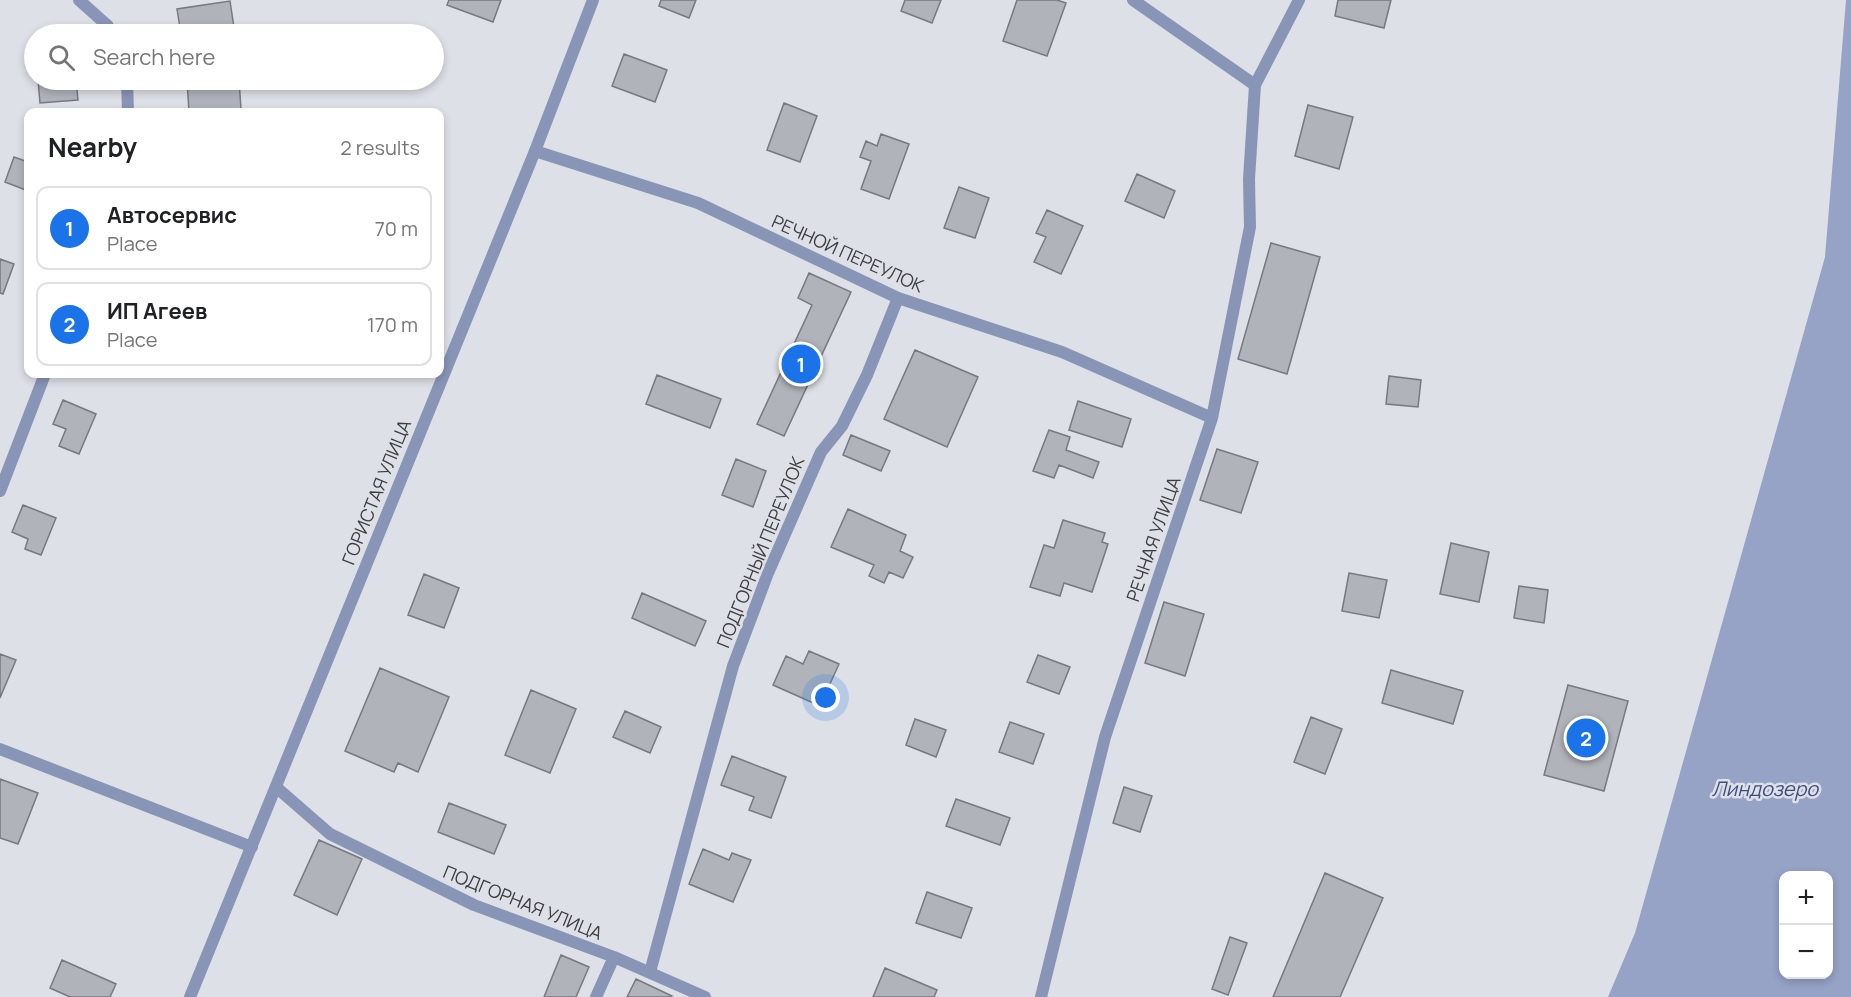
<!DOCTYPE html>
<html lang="en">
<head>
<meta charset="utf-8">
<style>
	body { margin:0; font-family:Manrope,sans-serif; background:#f6f6f6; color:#202124 }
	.controls { position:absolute; right:18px; bottom:18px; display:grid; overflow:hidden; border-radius:12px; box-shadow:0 3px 9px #0003 }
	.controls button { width:54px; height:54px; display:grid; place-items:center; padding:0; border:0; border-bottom:2px solid #e0e0e0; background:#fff; color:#202124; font:30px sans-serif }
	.you { position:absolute; left:826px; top:698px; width:21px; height:21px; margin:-15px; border:4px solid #fff; border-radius:50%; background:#1a73e8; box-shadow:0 0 0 9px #1a73e833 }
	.badge { display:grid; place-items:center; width:39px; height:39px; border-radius:50%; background:#1a73e8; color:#fff; font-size:20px; font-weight:700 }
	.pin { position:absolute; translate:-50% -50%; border:3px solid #fff; box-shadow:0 2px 6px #0006 }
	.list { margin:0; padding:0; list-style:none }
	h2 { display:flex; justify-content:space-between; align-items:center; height:78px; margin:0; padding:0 24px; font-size:26px }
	h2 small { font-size:20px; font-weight:400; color:#757577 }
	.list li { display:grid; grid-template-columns:39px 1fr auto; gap:18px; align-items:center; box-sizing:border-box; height:84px; margin:0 12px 12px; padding:0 12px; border:2px solid #e0e0e0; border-radius:12px }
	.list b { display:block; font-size:22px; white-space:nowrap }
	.list p { margin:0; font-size:20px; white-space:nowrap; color:#757577 }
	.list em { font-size:20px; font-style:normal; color:#757577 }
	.icon { flex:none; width:33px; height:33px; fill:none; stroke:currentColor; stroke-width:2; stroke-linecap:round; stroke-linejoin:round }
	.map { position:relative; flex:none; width:1851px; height:997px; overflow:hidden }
	.search { position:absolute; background:#fff; box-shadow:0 3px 9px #0003; left:24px; top:24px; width:420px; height:66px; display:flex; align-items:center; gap:15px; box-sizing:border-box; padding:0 21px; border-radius:33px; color:#757577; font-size:22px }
	.panel { position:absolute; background:#fff; box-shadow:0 3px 9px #0003; left:24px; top:108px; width:420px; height:270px; border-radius:12px }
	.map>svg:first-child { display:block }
	.water { fill:#96a3c7; fill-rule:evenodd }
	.building { fill:#b0b3ba; stroke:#77797f; stroke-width:1.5 }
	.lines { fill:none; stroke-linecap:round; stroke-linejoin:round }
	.minor { stroke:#8995b7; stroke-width:12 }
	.tertiary { stroke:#8995b7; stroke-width:12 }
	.labels { text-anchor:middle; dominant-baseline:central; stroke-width:5; stroke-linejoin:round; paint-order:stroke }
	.street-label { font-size:18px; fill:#3c3d3f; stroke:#dee0e7 }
	.water-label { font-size:20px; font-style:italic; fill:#3e4e80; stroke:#dee0e7 }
</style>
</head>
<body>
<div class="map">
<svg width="1851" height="997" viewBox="0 0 1851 997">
	<rect width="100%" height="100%" fill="#dee0e7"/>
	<!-- water -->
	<path class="water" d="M 1846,0 L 1851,0 L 1851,997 L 1608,997 L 1635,933 L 1825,257 ZM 1784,876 L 1828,876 L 1828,974 L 1784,974 Z"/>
	<!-- building -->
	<path class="building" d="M 449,0 L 501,0 L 493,22 L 447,5 Z
		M 661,0 L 696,0 L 689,18 L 659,6 Z
		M 905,0 L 941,0 L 932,23 L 901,11 Z
		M 1017,0 L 1057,0 L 1066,3 L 1047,56 L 1003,41 Z
		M 1338,0 L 1391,0 L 1384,28 L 1335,16 Z
		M 230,1 L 235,34 L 181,34 L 177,9 Z
		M 624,54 L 667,70 L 655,102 L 612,86 Z
		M 38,80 L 76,80 L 78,100 L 40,103 Z
		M 187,80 L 239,80 L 241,109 L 189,112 Z
		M 784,103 L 817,116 L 800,162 L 767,150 Z
		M 1308,105 L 1353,117 L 1339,169 L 1295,156 Z
		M 881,134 L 909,144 L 889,199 L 861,189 L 871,161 L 860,157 L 866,141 L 877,146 Z
		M 14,157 L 28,162 L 28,191 L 5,182 Z
		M 1137,174 L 1175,191 L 1164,218 L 1125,201 Z
		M 959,187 L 989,198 L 975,238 L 944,228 Z
		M 1047,210 L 1083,226 L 1061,274 L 1034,262 L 1046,237 L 1036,233 Z
		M 1271,243 L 1320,257 L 1287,374 L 1238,359 Z
		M 0,259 L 14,264 L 3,294 L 0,293 Z
		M 809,273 L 851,292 L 784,436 L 757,424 L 812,305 L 798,298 Z
		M 915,350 L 978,377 L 947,447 L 884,419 Z
		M 657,375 L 721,399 L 710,428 L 646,404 Z
		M 1389,376 L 1421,380 L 1418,407 L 1386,404 Z
		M 63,400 L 96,414 L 79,454 L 59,446 L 66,429 L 53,424 Z
		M 1078,401 L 1131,419 L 1122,447 L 1069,430 Z
		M 1049,430 L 1070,437 L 1066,450 L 1099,462 L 1093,478 L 1059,465 L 1054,478 L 1033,471 Z
		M 851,435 L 890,451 L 881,471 L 843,455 Z
		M 1217,449 L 1258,462 L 1241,513 L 1200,500 Z
		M 736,459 L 766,471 L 753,507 L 722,495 Z
		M 23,505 L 56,518 L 41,555 L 25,549 L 28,539 L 12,532 Z
		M 848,509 L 906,535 L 900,551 L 913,557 L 903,578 L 889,572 L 884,583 L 869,576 L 874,565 L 831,547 Z
		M 1063,520 L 1105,533 L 1102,542 L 1108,544 L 1092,592 L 1064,583 L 1060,596 L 1030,587 L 1044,545 L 1054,548 Z
		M 1451,543 L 1489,552 L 1479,602 L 1440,594 Z
		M 1349,573 L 1387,580 L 1379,618 L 1342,611 Z
		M 424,574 L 459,588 L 444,628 L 408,615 Z
		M 1519,586 L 1548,590 L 1544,623 L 1514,618 Z
		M 642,593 L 706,621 L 695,646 L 632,618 Z
		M 1164,602 L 1204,614 L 1185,676 L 1145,663 Z
		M 809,651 L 839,664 L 820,706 L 773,685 L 786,656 L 803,664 Z
		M 0,654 L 16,660 L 0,698 Z
		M 1038,655 L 1070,667 L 1059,694 L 1027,682 Z
		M 380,668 L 449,697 L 418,772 L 398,763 L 394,772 L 345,751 Z
		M 1391,670 L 1463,691 L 1453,724 L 1382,703 Z
		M 1568,685 L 1628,701 L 1604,791 L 1544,775 Z
		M 531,690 L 576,709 L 550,773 L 505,755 Z
		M 625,711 L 661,727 L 650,753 L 613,737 Z
		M 1311,717 L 1342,729 L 1325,774 L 1294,762 Z
		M 915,719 L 946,730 L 936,757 L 906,745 Z
		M 1010,722 L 1044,734 L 1033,764 L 999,752 Z
		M 732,756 L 786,777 L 771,818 L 749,810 L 754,797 L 721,785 Z
		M 0,779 L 38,793 L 18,844 L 0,838 Z
		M 1124,787 L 1152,796 L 1140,832 L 1113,823 Z
		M 956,799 L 1010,818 L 1000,845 L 946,826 Z
		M 449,803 L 506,825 L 494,854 L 438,832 Z
		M 319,840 L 362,859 L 337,915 L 294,895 Z
		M 703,849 L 729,860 L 732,853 L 751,860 L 733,902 L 689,884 Z
		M 1325,873 L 1383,898 L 1340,997 L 1273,997 Z
		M 927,892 L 972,908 L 961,938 L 916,923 Z
		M 1230,937 L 1247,943 L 1228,995 L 1212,989 Z
		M 561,955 L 589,967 L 576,997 L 544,997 Z
		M 62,960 L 116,984 L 110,997 L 70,997 L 50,988 Z
		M 885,968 L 937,990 L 934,997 L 873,997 Z
		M 636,979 L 672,996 L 671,997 L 627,997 Z"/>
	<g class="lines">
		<!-- minor -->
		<path class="minor" d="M 79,0 L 108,26 L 111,34
			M 1133,0 L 1255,85
			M 127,80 L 128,112
			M 535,151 L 698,203 L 898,298 L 1062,352 L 1212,418
			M 0,491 L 45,374
			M 0,749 L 252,847
			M 276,787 L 330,834 L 474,905 L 614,957 L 705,997
			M 650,972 L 733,666 L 768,573 L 821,452 L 842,426 L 867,375 L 898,298
			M 596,997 L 614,957
			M 1041,997 L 1105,737 L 1212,418 L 1250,227 L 1249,179 L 1255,85 L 1299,0"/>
		<!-- tertiary -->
		<path class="tertiary" d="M 190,997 L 535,151 L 593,0"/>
	</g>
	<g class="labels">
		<!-- street labels -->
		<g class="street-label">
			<text transform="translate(848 253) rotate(24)">РЕЧНОЙ ПЕРЕУЛОК</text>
			<text transform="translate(376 492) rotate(-68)">ГОРИСТАЯ УЛИЦА</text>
			<text transform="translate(1153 539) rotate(-71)">РЕЧНАЯ УЛИЦА</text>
			<text transform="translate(760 552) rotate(-68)">ПОДГОРНЫЙ ПЕРЕУЛОК</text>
			<text transform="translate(523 902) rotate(22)">ПОДГОРНАЯ УЛИЦА</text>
		</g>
		<!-- water labels -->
		<g class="water-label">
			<text x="1765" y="788">Линдозеро</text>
		</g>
	</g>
</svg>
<div class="controls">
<button>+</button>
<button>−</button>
</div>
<div class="you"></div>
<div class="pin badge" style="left:801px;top:364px">1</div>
<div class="pin badge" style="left:1586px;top:738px">2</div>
<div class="search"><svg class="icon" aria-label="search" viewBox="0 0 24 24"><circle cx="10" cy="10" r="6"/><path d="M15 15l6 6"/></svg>Search here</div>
<section class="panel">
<h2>Nearby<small>2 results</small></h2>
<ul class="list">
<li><span class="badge">1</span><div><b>Автосервис</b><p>Place</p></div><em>70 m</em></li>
<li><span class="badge">2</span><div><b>ИП Агеев</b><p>Place</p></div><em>170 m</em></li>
</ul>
</section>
</div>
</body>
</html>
